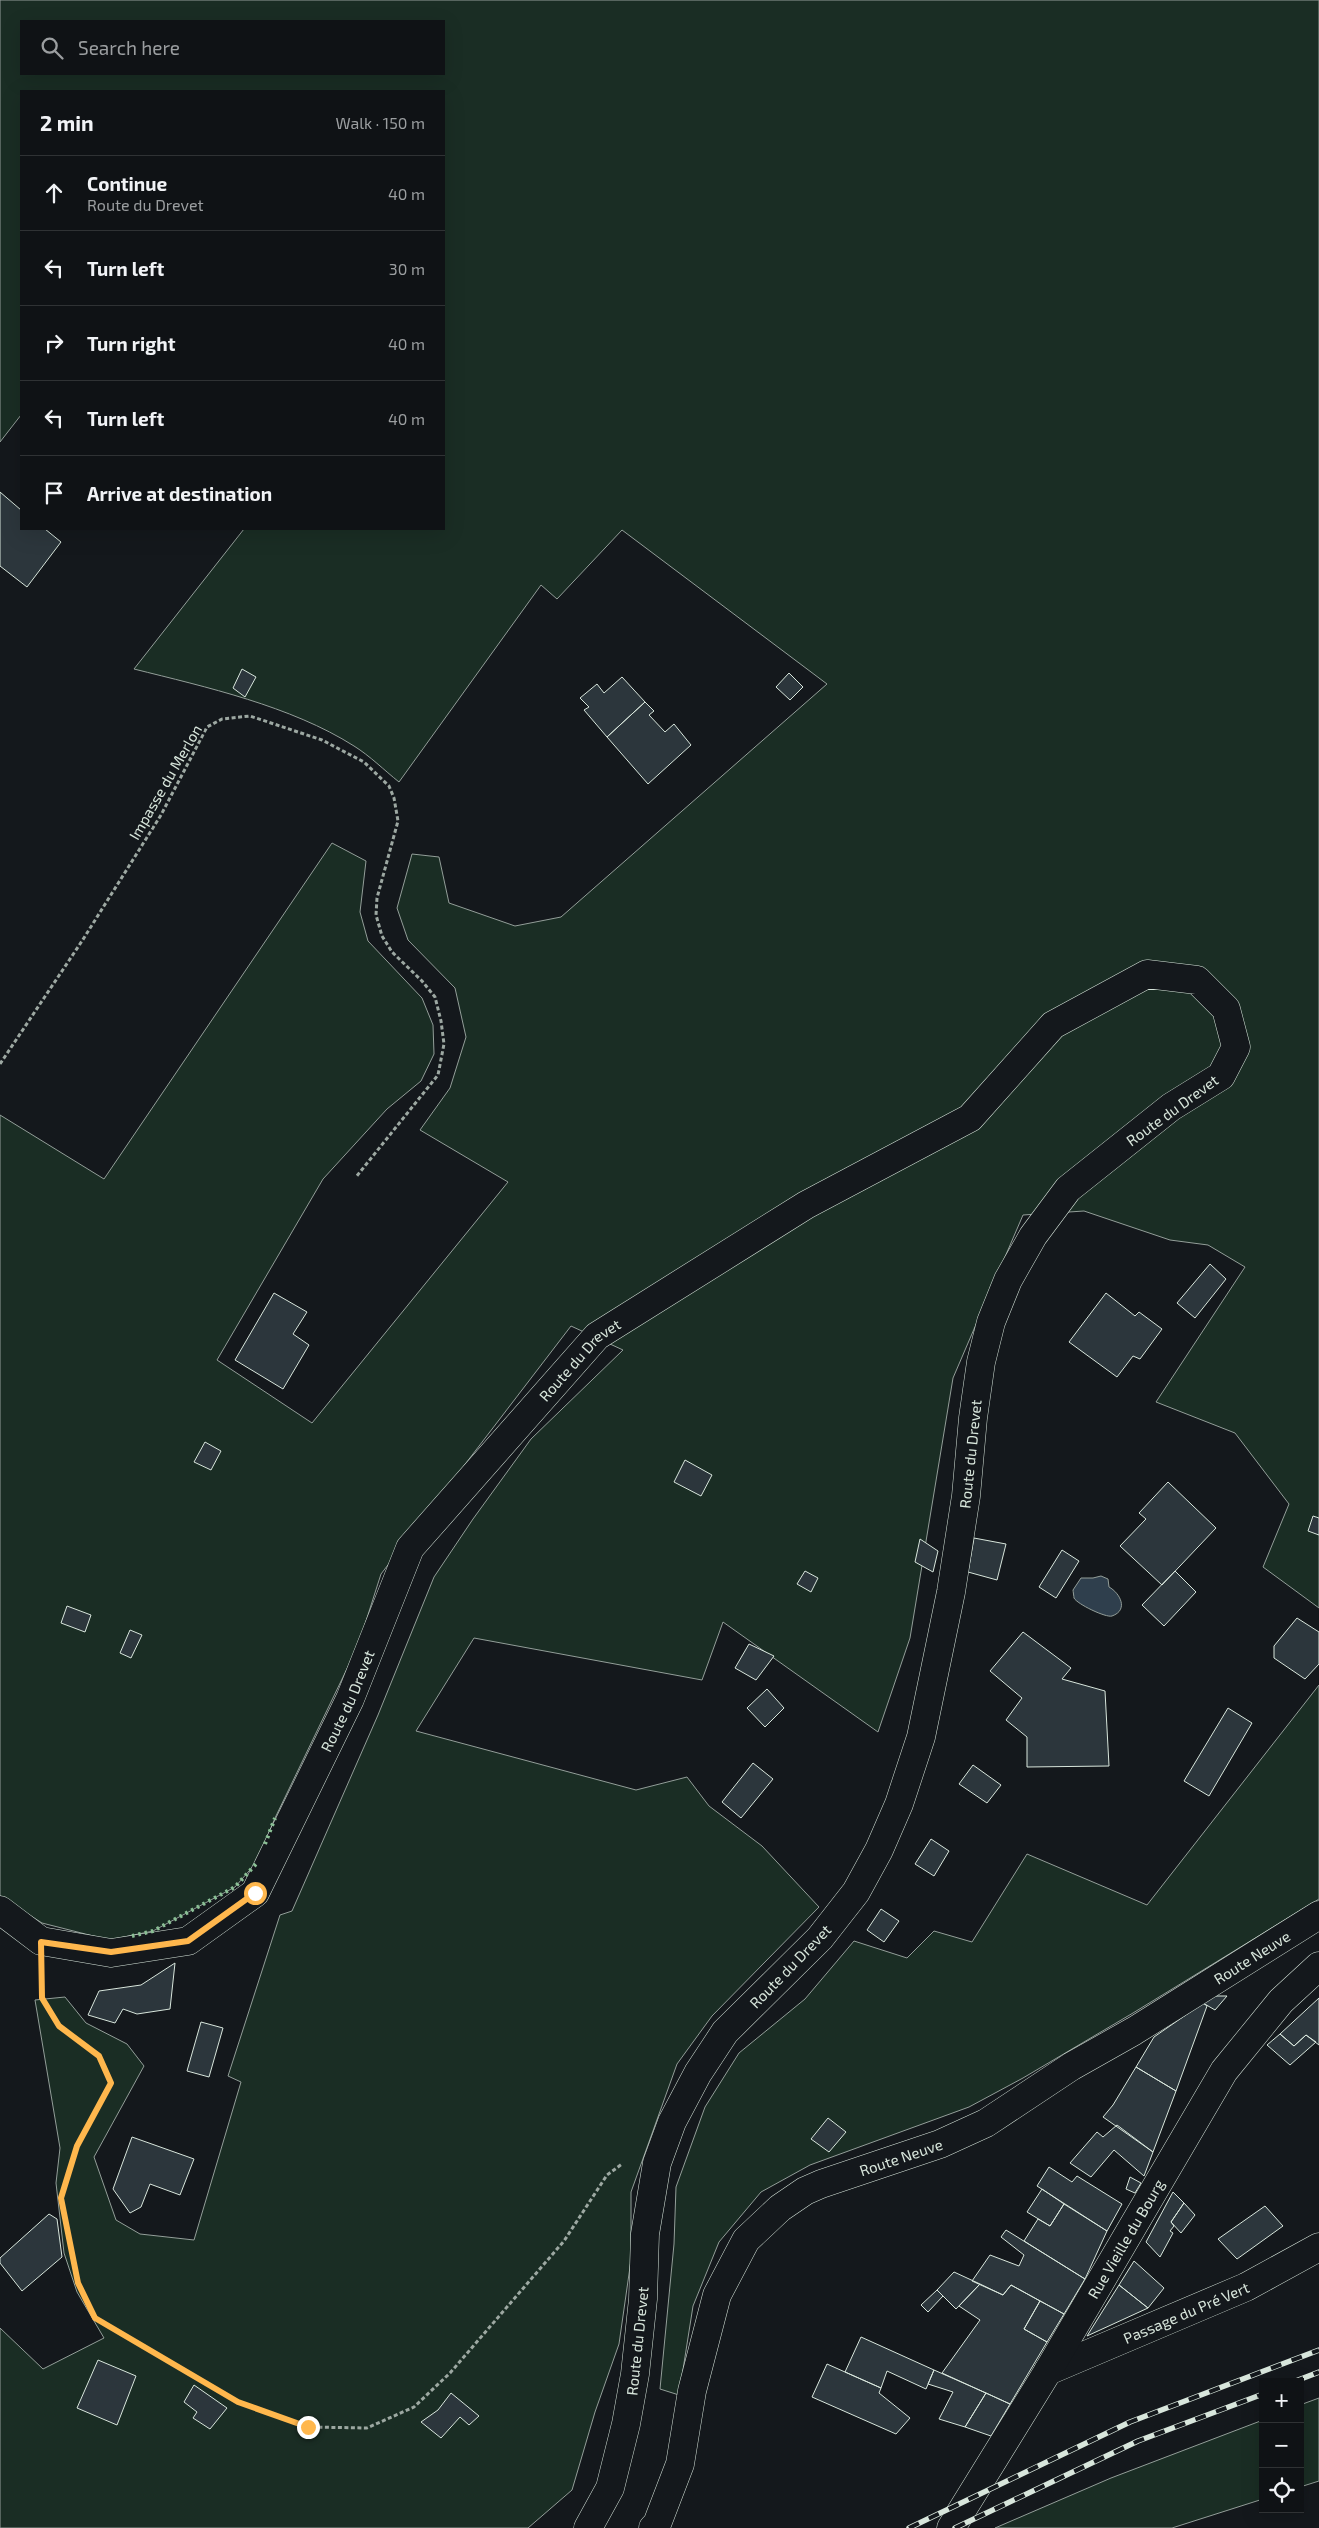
<!DOCTYPE html>
<html lang="en">
<head>
<meta charset="utf-8">
<style>
	body { margin:0; font-family:"Exo 2",sans-serif; background:#181b1e; color:#f1f3f6 }
	.controls { position:absolute; right:15px; bottom:15px; display:grid; overflow:hidden; border-radius:0px; box-shadow:0 5px 20px #0002 }
	.controls button { width:45px; height:45px; display:grid; place-items:center; padding:0; border:0; border-bottom:1px solid #2f3234; background:#0f1215; color:#f1f3f6; font:25px sans-serif }
	.stop { position:absolute; width:15px; height:15px; margin:-11px; border:4px solid #ffb74d; border-radius:50%; background:#fff }
	.stop.end { background:#ffb74d; border-color:#fff; box-shadow:0 1px 5px #0008 }
	.list { margin:0; padding:0; list-style:none }
	h2 { display:flex; justify-content:space-between; align-items:center; height:65px; margin:0; padding:0 20px; font-size:21px }
	h2 small { font-size:16px; font-weight:400; color:#9b9ea0 }
	.list li { display:grid; grid-template-columns:32px 1fr auto; gap:15px; align-items:center; box-sizing:border-box; height:75px; padding:0 20px; border-top:1px solid #2f3234 }
	.list b { display:block; font-size:19px; white-space:nowrap }
	.list p { margin:0; font-size:16px; white-space:nowrap; color:#9b9ea0 }
	.list em { font-size:16px; font-style:normal; color:#9b9ea0 }
	.icon { flex:none; width:28px; height:28px; fill:none; stroke:currentColor; stroke-width:2; stroke-linecap:round; stroke-linejoin:round }
	.map { position:relative; flex:none; width:1319px; height:2528px; overflow:hidden }
	.search { position:absolute; background:#0f1215; box-shadow:0 5px 20px #0002; left:20px; top:20px; width:425px; height:55px; display:flex; align-items:center; gap:12px; box-sizing:border-box; padding:0 18px; border-radius:0px; color:#9b9ea0; font-size:19px }
	.panel { position:absolute; background:#0f1215; box-shadow:0 5px 20px #0002; left:20px; top:90px; width:425px; height:440px; border-radius:0px }
	.map>svg:first-child { display:block }
	.green { fill:#1a2d24; stroke:#939e99; fill-rule:evenodd }
	.water { fill:#2f3f4d; stroke:#939e99 }
	.building { fill:#2c363c; stroke:#d8e6dc }
	.lines { fill:none; stroke-linecap:round; stroke-linejoin:round }
	.street-casing { stroke:#d8e6dc; stroke-width:29 }
	.secondary-casing { stroke:#d8e6dc; stroke-width:29 }
	.path { stroke:#9da8a2; stroke-width:3; stroke-dasharray:4 2.5; stroke-linecap:butt }
	.street { stroke:#14181c; stroke-width:28 }
	.secondary { stroke:#14181c; stroke-width:28 }
	.rail-casing { stroke:#d8e6dc; stroke-width:5.5 }
	.rail { stroke:#14181c; stroke-width:4; stroke-dasharray:11; stroke-linecap:butt }
	.hedge { stroke:#8ac095; stroke-width:4; stroke-dasharray:2.5 4; stroke-linecap:butt }
	.route { stroke:#ffb74d; stroke-width:6 }
	.labels { text-anchor:middle; dominant-baseline:central; stroke-width:4; stroke-linejoin:round; paint-order:stroke }
	.street-label { font-size:15px; fill:#d8e6dc; stroke:#14181c }
</style>
</head>
<body>
<div class="map">
<svg width="1319" height="2528" viewBox="0 0 1319 2528">
	<rect width="100%" height="100%" fill="#14181c"/>
	<!-- green -->
	<path class="green" d="M 0,0 L 1319,0 L 1319,1608 L 1263,1567 L 1289,1504 L 1235,1433 L 1156,1402 L 1245,1267 L 1208,1245 L 1170,1240 L 1084,1211 L 1023,1215 L 953,1378 L 910,1638 L 878,1732 L 723,1622 L 702,1680 L 474,1638 L 416,1731 L 636,1790 L 687,1777 L 709,1806 L 762,1846 L 819,1907 L 712,2016 L 677,2064 L 631,2192 L 631,2260 L 619,2344 L 595,2412 L 572,2490 L 528,2528 L 0,2528 L 0,2328 L 43,2369 L 104,2338 L 77,2292 L 64,2253 L 56,2183 L 60,2148 L 35,2000 L 65,1997 L 86,2023 L 127,2044 L 144,2066 L 94,2157 L 116,2220 L 140,2234 L 194,2240 L 241,2082 L 228,2076 L 280,1915 L 292,1911 L 378,1715 L 434,1577 L 473,1519 L 531,1439 L 623,1350 L 571,1326 L 381,1574 L 358,1646 L 275,1818 L 256,1863 L 235,1887 L 153,1931 L 109,1940 L 42,1923 L 0,1896 L 0,1115 L 104,1179 L 332,843 L 366,861 L 360,912 L 368,941 L 422,998 L 433,1025 L 434,1054 L 421,1081 L 387,1109 L 323,1179 L 217,1360 L 312,1423 L 508,1182 L 420,1130 L 450,1088 L 466,1037 L 455,988 L 408,940 L 397,908 L 412,854 L 439,857 L 449,903 L 515,926 L 561,917 L 827,684 L 622,530 L 557,599 L 541,585 L 399,782 C 384,770 370,756 354,746 C 291,706 206,687 134,669 L 244,529 L 444,529 L 444,91 L 21,91 L 21,415 L 0,442 ZM 21,21 L 444,21 L 444,74 L 21,74 Z
		M 1319,1685 L 1319,1899 L 1133,2013 L 1023,2078 L 969,2107 L 810,2165 L 761,2192 L 719,2242 L 693,2306 L 679,2395 L 660,2389 L 674,2244 L 676,2187 L 705,2107 L 739,2053 L 805,1999 L 854,1941 L 907,1958 L 934,1931 L 972,1942 L 1027,1854 L 1147,1905 Z
		M 1319,2398 L 1319,2481 L 1300,2487 L 1300,2405 Z
		M 1263,2420 L 1263,2499 L 1172,2528 L 995,2528 L 1111,2478 Z"/>
	<!-- water -->
	<path class="water" d="M 1101,1576 L 1108,1579 L 1109,1587 C 1120,1593 1129,1610 1112,1616 C 1106,1618 1077,1604 1074,1598 C 1074,1597 1073,1591 1073,1590 L 1081,1578 L 1093,1578 Z"/>
	<!-- building -->
	<path class="building" d="M 0,492 L 21,510 L 21,529 L 45,529 L 61,542 L 27,587 L 0,566 Z
		M 242,669 L 256,677 L 245,697 L 233,688 Z
		M 789,673 L 803,687 L 790,700 L 776,687 Z
		M 622,677 L 645,702 L 607,737 L 584,710 L 589,707 L 580,698 L 597,684 L 604,693 Z
		M 645,702 L 654,711 L 649,715 L 665,732 L 674,724 L 691,745 L 648,784 L 607,737 Z
		M 1210,1264 L 1226,1279 L 1195,1318 L 1177,1303 Z
		M 274,1293 L 307,1312 L 293,1334 L 309,1345 L 283,1389 L 235,1360 Z
		M 1106,1293 L 1135,1316 L 1139,1312 L 1162,1329 L 1140,1359 L 1133,1356 L 1117,1377 L 1069,1342 Z
		M 205,1442 L 221,1451 L 211,1470 L 194,1462 Z
		M 685,1460 L 712,1475 L 701,1496 L 674,1482 Z
		M 1168,1482 L 1216,1528 L 1162,1585 L 1120,1546 L 1146,1519 L 1139,1513 Z
		M 1313,1516 L 1319,1518 L 1319,1535 L 1308,1531 Z
		M 974,1538 L 1006,1544 L 997,1580 L 968,1572 Z
		M 920,1539 L 938,1551 L 933,1572 L 915,1562 Z
		M 1062,1550 L 1079,1561 L 1056,1598 L 1039,1587 Z
		M 805,1571 L 818,1578 L 811,1592 L 797,1584 Z
		M 1175,1571 L 1196,1592 L 1164,1626 L 1142,1605 Z
		M 67,1606 L 91,1615 L 85,1632 L 61,1623 Z
		M 1297,1618 L 1319,1632 L 1319,1664 L 1305,1679 L 1274,1658 L 1274,1646 Z
		M 130,1630 L 142,1635 L 131,1658 L 120,1653 Z
		M 1023,1632 L 1071,1668 L 1062,1679 L 1105,1691 L 1109,1766 L 1027,1767 L 1027,1737 L 1006,1720 L 1022,1698 L 990,1671 Z
		M 749,1644 L 774,1656 L 756,1680 L 735,1668 Z
		M 767,1689 L 784,1708 L 765,1727 L 747,1708 Z
		M 1228,1708 L 1252,1723 L 1209,1796 L 1184,1781 Z
		M 753,1763 L 773,1779 L 741,1818 L 722,1802 Z
		M 973,1765 L 1001,1785 L 987,1803 L 959,1784 Z
		M 931,1839 L 949,1851 L 934,1876 L 915,1864 Z
		M 881,1909 L 899,1921 L 884,1942 L 867,1930 Z
		M 175,1963 L 170,2009 L 137,2014 L 123,2009 L 115,2023 L 88,2015 L 99,1991 L 141,1985 Z
		M 1214,1996 L 1227,1996 L 1215,2010 L 1203,2003 Z
		M 1319,1998 L 1319,2045 L 1306,2035 L 1294,2046 L 1280,2034 Z
		M 1203,2003 L 1207,2006 L 1176,2091 L 1136,2067 L 1154,2037 Z
		M 201,2022 L 223,2028 L 209,2077 L 187,2071 Z
		M 1280,2034 L 1294,2046 L 1306,2035 L 1316,2042 L 1290,2065 L 1267,2045 Z
		M 1136,2067 L 1176,2091 L 1153,2152 L 1103,2117 L 1113,2105 Z
		M 828,2118 L 846,2132 L 829,2152 L 811,2139 Z
		M 1117,2125 L 1153,2152 L 1144,2176 L 1114,2150 L 1091,2177 L 1070,2163 L 1097,2132 L 1103,2137 Z
		M 132,2137 L 194,2159 L 180,2195 L 150,2184 L 141,2207 L 130,2213 L 113,2189 Z
		M 1049,2167 L 1072,2182 L 1077,2176 L 1122,2204 L 1107,2231 L 1037,2186 Z
		M 1130,2177 L 1141,2183 L 1135,2193 L 1126,2189 Z
		M 1042,2189 L 1064,2204 L 1050,2226 L 1027,2212 Z
		M 1173,2192 L 1184,2203 L 1171,2222 L 1174,2226 L 1170,2231 L 1173,2233 L 1160,2257 L 1146,2242 Z
		M 1184,2203 L 1195,2215 L 1181,2233 L 1171,2222 Z
		M 1064,2204 L 1107,2231 L 1085,2279 L 1024,2241 L 1038,2219 L 1050,2226 Z
		M 1265,2206 L 1283,2226 L 1237,2259 L 1218,2239 Z
		M 49,2214 L 57,2219 L 62,2257 L 22,2291 L 0,2263 L 0,2258 Z
		M 1006,2230 L 1085,2279 L 1064,2314 L 1011,2285 L 1003,2295 L 972,2281 L 990,2255 L 1019,2266 L 1024,2255 L 1001,2237 Z
		M 1134,2261 L 1164,2288 L 1148,2308 L 1119,2285 Z
		M 954,2272 L 980,2284 L 956,2309 L 937,2290 Z
		M 980,2284 L 1003,2295 L 1011,2285 L 1040,2301 L 1024,2329 L 1047,2342 L 1010,2404 L 942,2373 L 980,2320 L 959,2306 Z
		M 1119,2285 L 1148,2308 L 1087,2336 L 1097,2320 Z
		M 937,2290 L 943,2296 L 928,2312 L 921,2305 Z
		M 1040,2301 L 1064,2314 L 1047,2342 L 1024,2329 Z
		M 861,2337 L 934,2370 L 926,2389 L 887,2371 L 881,2388 L 845,2372 Z
		M 98,2360 L 136,2376 L 117,2425 L 77,2408 Z
		M 827,2364 L 881,2388 L 879,2393 L 910,2418 L 896,2434 L 812,2397 Z
		M 934,2370 L 986,2393 L 965,2427 L 939,2419 L 953,2392 L 928,2384 Z
		M 194,2385 L 227,2408 L 210,2429 L 193,2418 L 197,2412 L 184,2402 Z
		M 451,2393 L 479,2416 L 469,2425 L 460,2417 L 441,2438 L 421,2422 L 438,2410 Z
		M 986,2393 L 1010,2404 L 991,2436 L 965,2427 Z"/>
	<g class="lines">
		<!-- street casing -->
		<g class="street-casing">
			<g id="street">
				<path id="s1" d="M 0,1910 L 41,1941 L 111,1953 L 188,1941 L 255,1893 L 350,1699 L 410,1548 L 597,1336 L 806,1205 L 970,1118 L 1053,1025 L 1147,974 L 1197,980 L 1226,1009 L 1236,1047 L 1221,1076 L 1171,1107 L 1068,1189 L 1033,1236 L 1008,1280 L 991,1322 L 981,1362 L 973,1418 L 966,1496 L 951,1592 L 921,1737 L 899,1804 L 879,1850 L 856,1892 L 820,1938 L 725,2032 L 698,2073 L 672,2122 L 657,2163 L 645,2234 L 643,2299 L 635,2374 L 626,2424 L 610,2488 L 588,2528"/>
				<path id="s2" d="M 1048,2371 L 1246,2287 L 1319,2247"/>
				<path id="s3" d="M 951,2528 L 1048,2371 L 1224,2071 L 1281,2001 L 1319,1966"/>
			</g>
		</g>
		<!-- secondary casing -->
		<g class="secondary-casing">
			<g id="secondary">
				<path id="s4" d="M 653,2528 L 657,2524 L 680,2464 L 692,2391 L 717,2295 L 746,2240 L 780,2208 L 805,2191 L 821,2184 L 940,2144 L 986,2123 L 1072,2066 L 1134,2031 L 1319,1915"/>
			</g>
		</g>
		<!-- path -->
		<path class="path" d="M 0,1064 L 82,941 L 161,815 L 207,727 L 222,719 L 250,716 L 322,740 L 364,762 L 389,786 L 394,798 L 398,821 L 377,898 L 376,915 L 382,936 L 392,952 L 422,981 L 435,997 L 441,1021 L 444,1044 L 438,1075 L 356,1177
			M 41,1976 L 41,1998 L 59,2026 L 99,2056 L 111,2083 L 77,2146 L 61,2198 L 78,2283 L 95,2318 L 238,2402 L 308,2427 L 367,2428 L 414,2407 L 450,2373 L 564,2241 L 607,2175 L 622,2164"/>
		<!-- street -->
		<use href="#street" class="street"/>
		<!-- secondary -->
		<use href="#secondary" class="secondary"/>
		<!-- rail casing -->
		<g class="rail-casing">
			<path id="rail" d="M 1293,2382 L 1319,2372
				M 909,2528 L 1130,2422 L 1319,2350
				M 955,2528 L 1138,2441 L 1263,2394"/>
		</g>
		<!-- rail -->
		<use href="#rail" class="rail"/>
		<!-- hedge -->
		<path class="hedge" d="M 265,1844 L 275,1818
			M 132,1936 L 153,1931 L 235,1887 L 256,1864"/>
	</g>
	<g class="lines">
		<!-- route -->
		<path class="route" d="M 255,1893 L 188,1941 L 111,1952 L 41,1942 L 42,1998 L 59,2026 L 99,2056 L 111,2083 L 77,2146 L 61,2198 L 78,2283 L 95,2318 L 238,2402 L 308,2427"/>
	</g>
	<g class="labels">
		<!-- street labels -->
		<g class="street-label">
			<text transform="translate(165 782) rotate(-60)">Impasse du Merlon</text>
			<text transform="translate(1172 1110) rotate(-36)">Route du Drevet</text>
			<text stroke="none"><textPath href="#s1" startOffset="915">Route du Drevet</textPath></text>
			<text transform="translate(970 1454) rotate(-84)">Route du Drevet</text>
			<text stroke="none"><textPath href="#s1" startOffset="496">Route du Drevet</textPath></text>
			<text stroke="none"><textPath href="#s4" startOffset="889">Route Neuve</textPath></text>
			<text transform="translate(790 1966) rotate(-46)">Route du Drevet</text>
			<text stroke="none"><textPath href="#s4" startOffset="484">Route Neuve</textPath></text>
			<text stroke="none"><textPath href="#s3" startOffset="338">Rue Vieille du Bourg</textPath></text>
			<text stroke="none"><textPath href="#s2" startOffset="150">Passage du Pré Vert</textPath></text>
			<text transform="translate(637 2341) rotate(-84)">Route du Drevet</text>
		</g>
	</g>
</svg>
<div class="controls">
<button>+</button>
<button>−</button>
<button><svg class="icon" aria-label="locate" viewBox="0 0 24 24"><circle cx="12" cy="12" r="6"/><path d="M12 2v4M12 18v4M2 12h4M18 12h4"/></svg></button>
</div>
<div class="stop" style="left:255px;top:1893px"></div>
<div class="stop end" style="left:308px;top:2427px"></div>
<div class="search"><svg class="icon" aria-label="search" viewBox="0 0 24 24"><circle cx="10" cy="10" r="6"/><path d="M15 15l6 6"/></svg>Search here</div>
<section class="panel">
<h2>2 min<small>Walk · 150 m</small></h2>
<ul class="list">
<li><svg class="icon" aria-label="ahead" viewBox="0 0 24 24"><path d="M12 20V5M6 11l6-6 6 6"/></svg><div><b>Continue</b><p>Route du Drevet</p></div><em>40 m</em></li>
<li><svg class="icon" aria-label="left" viewBox="0 0 24 24"><path d="M17 20v-9H6M10 6l-5 5 5 5"/></svg><div><b>Turn left</b></div><em>30 m</em></li>
<li><svg class="icon" aria-label="right" viewBox="0 0 24 24"><path d="M7 20v-9h11M14 6l5 5-5 5"/></svg><div><b>Turn right</b></div><em>40 m</em></li>
<li><svg class="icon" aria-label="left" viewBox="0 0 24 24"><path d="M17 20v-9H6M10 6l-5 5 5 5"/></svg><div><b>Turn left</b></div><em>40 m</em></li>
<li><svg class="icon" aria-label="arrive" viewBox="0 0 24 24"><path d="M6 21V4h12l-3 4 3 4H6"/></svg><div><b>Arrive at destination</b></div></li>
</ul>
</section>
</div>
</body>
</html>
